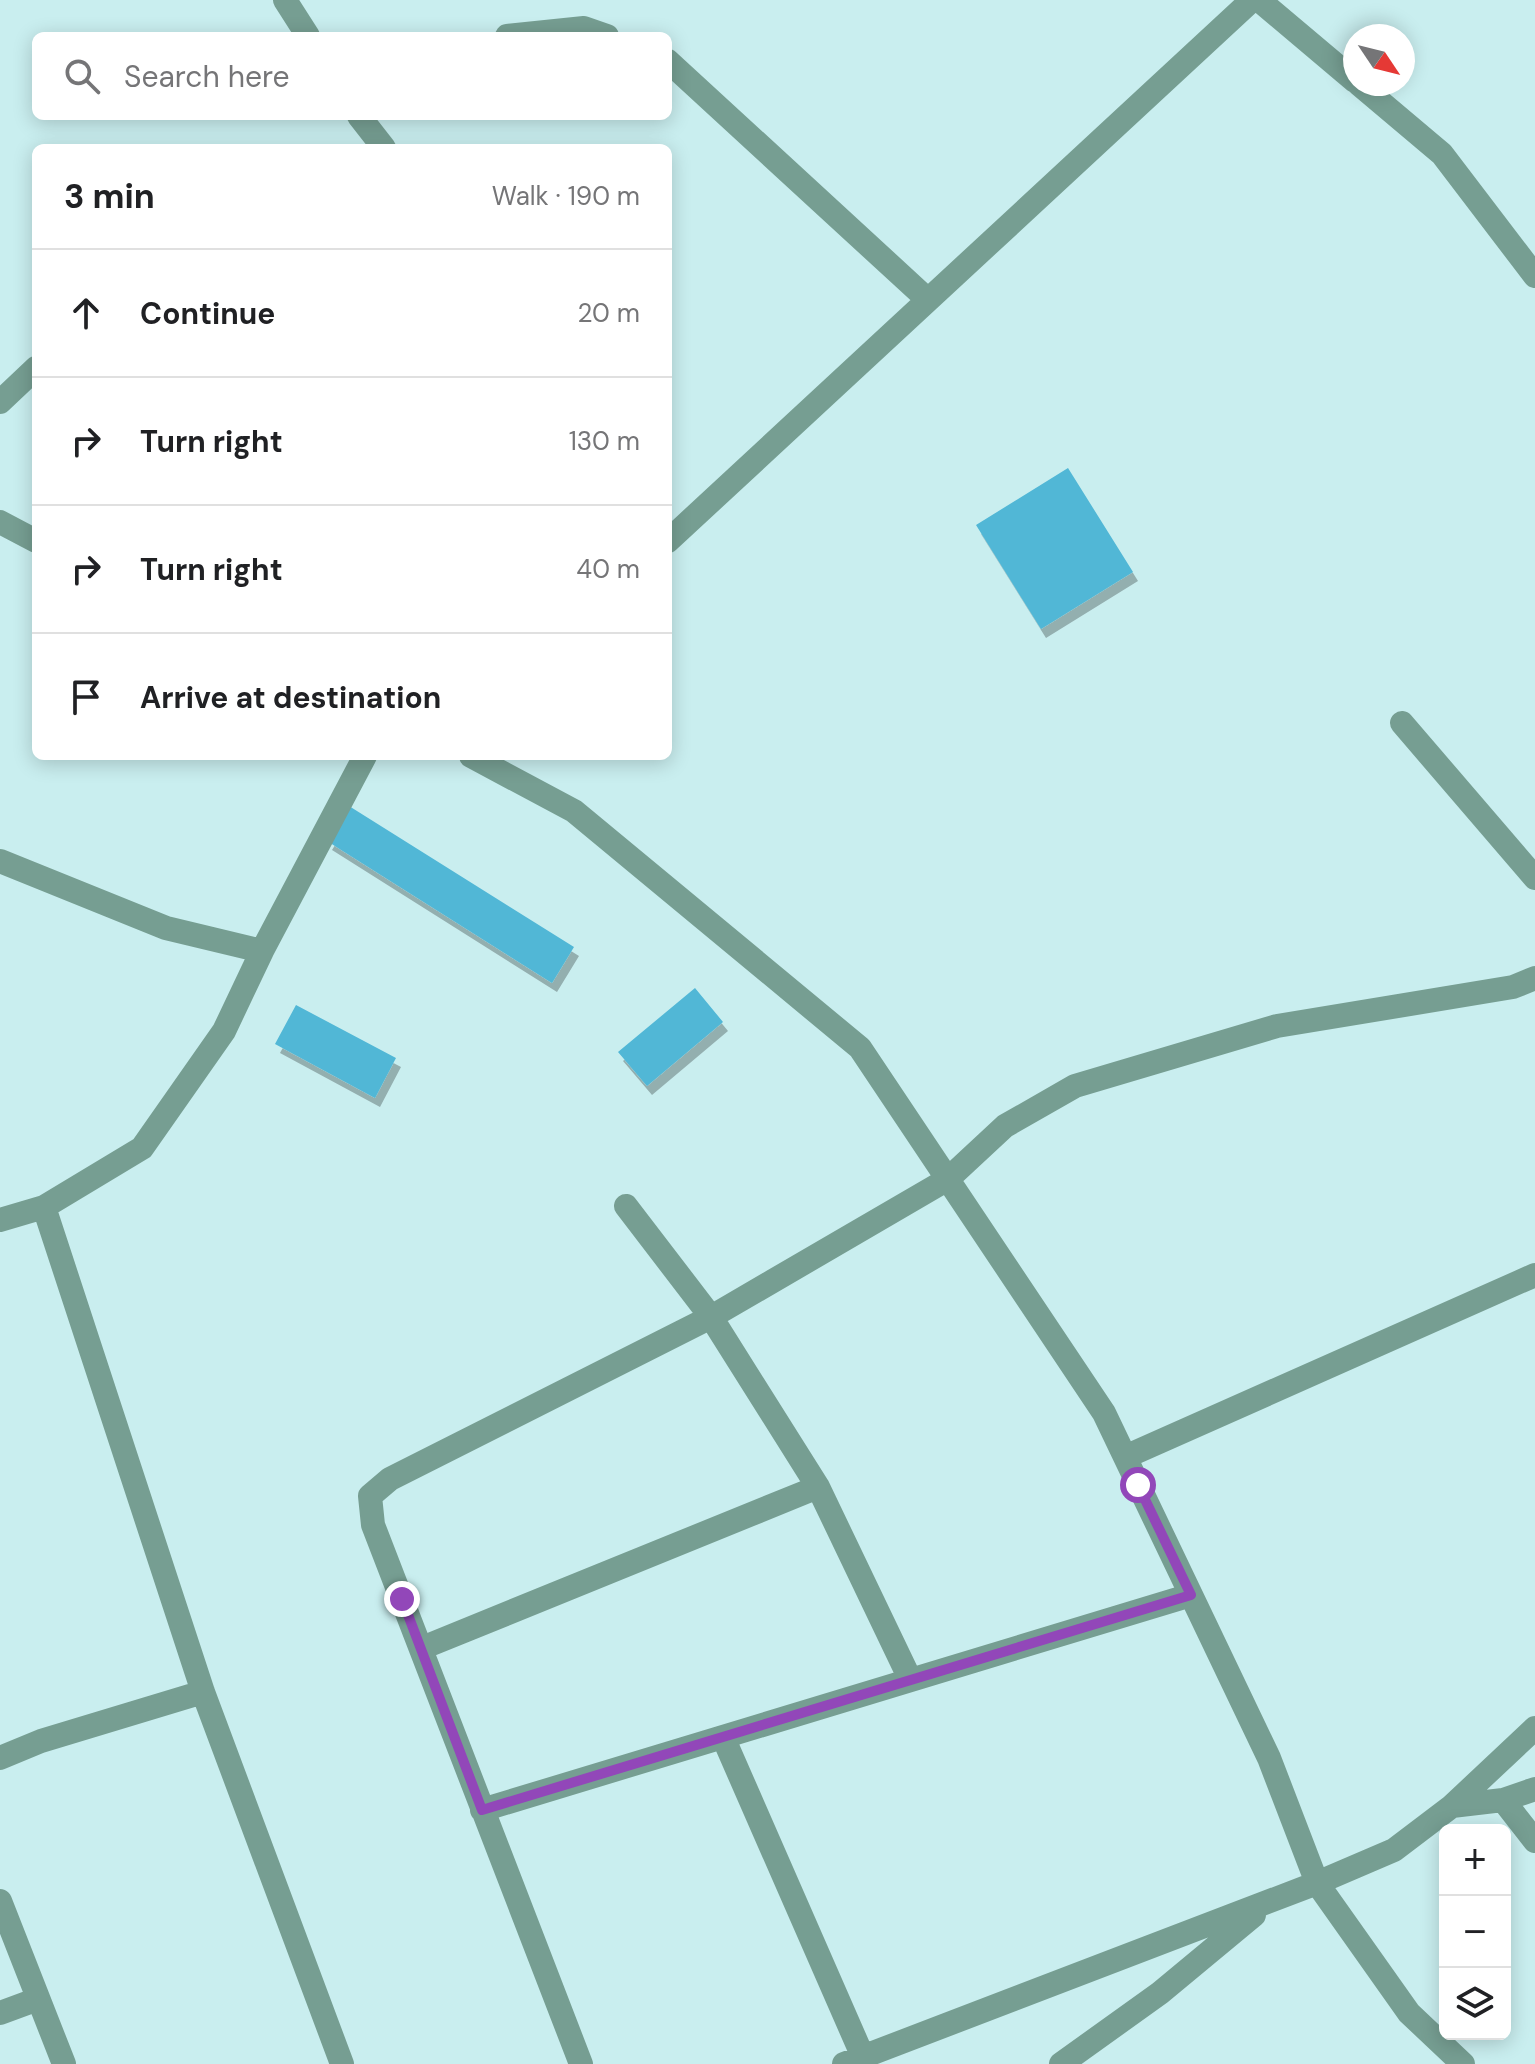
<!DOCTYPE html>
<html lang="en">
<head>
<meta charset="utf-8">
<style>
	body { margin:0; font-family:"DM Sans",sans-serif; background:#f2f2f2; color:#202124 }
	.controls { position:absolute; right:24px; bottom:24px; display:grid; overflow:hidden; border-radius:12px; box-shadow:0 4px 20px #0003 }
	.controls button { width:72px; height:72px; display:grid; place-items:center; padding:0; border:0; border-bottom:2px solid #e0e0e0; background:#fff; color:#202124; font:40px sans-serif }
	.compass { position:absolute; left:1343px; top:24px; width:72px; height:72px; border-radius:50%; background:#fff; box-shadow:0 4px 20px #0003; rotate:125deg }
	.stop { position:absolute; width:24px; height:24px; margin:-18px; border:6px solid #9247b9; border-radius:50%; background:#fff }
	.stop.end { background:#9247b9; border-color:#fff; box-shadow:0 2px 8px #0008 }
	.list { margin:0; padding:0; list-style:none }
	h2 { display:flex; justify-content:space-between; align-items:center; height:104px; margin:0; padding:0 32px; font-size:34px }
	h2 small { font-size:26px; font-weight:400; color:#757577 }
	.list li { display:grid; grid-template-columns:52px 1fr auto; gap:24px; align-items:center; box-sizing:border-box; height:128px; padding:0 32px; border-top:2px solid #e0e0e0 }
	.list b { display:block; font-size:30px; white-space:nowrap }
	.list em { font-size:26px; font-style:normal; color:#757577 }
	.icon { flex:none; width:44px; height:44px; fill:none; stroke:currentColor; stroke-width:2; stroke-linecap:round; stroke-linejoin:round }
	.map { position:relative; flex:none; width:1535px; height:2064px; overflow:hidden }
	.search { position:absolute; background:#fff; box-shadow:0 4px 20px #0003; left:32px; top:32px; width:640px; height:88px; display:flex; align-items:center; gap:20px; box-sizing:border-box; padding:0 28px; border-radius:12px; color:#757577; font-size:30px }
	.panel { position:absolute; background:#fff; box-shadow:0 4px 20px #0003; left:32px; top:144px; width:640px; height:616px; border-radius:12px }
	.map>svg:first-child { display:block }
	.building { fill:#51b7d6; filter:url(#shadow) }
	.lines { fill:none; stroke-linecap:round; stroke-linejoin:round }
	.minor { stroke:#769e92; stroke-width:24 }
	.route { stroke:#9247b9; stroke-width:10 }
</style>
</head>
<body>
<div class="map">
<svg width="1535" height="2064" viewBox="0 0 1535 2064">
	<defs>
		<filter id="shadow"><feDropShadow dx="5" dy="9" stdDeviation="0" flood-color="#0004"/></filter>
	</defs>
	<rect width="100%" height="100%" fill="#c9eeef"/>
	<!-- building -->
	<path class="building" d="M 1068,468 L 1133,572 L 1041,629 L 976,525 Z
		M 349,806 L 574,947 L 552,983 L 327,841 Z
		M 695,988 L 723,1022 L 647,1086 L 618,1052 Z
		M 296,1005 L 396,1058 L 375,1098 L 275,1044 Z"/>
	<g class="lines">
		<!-- minor -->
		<path class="minor" d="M 285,0 L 308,36
			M 1259,0 L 1355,81
			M 507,36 L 584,28 L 607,36
			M 668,61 L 928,300
			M 1359,84 L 1442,154 L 1535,276
			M 359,116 L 384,148
			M 0,402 L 36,368
			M 0,522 L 36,541
			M 668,541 L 1252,0
			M 1402,723 L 1535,878
			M 471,756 L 574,811 L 860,1048 L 1104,1413 L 1269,1758 L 1317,1883 L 1409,2013 L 1463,2064
			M 0,861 L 166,928 L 262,951
			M 626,1206 L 711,1317 L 818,1487 L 910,1679
			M 44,1207 L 203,1692 L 342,2064
			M 0,1220 L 44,1207 L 142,1148 L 224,1031 L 262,951 L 365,756
			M 1125,1457 L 1535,1275
			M 422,1648 L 818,1487
			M 723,1737 L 863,2057
			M 0,1758 L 41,1741 L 203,1692
			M 1503,1800 L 1535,1841
			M 1452,1806 L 1503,1800 L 1535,1789
			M 482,1810 L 1191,1595
			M 0,1901 L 64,2064
			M 0,2013 L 38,1999
			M 581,2064 L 373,1525 L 370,1496 L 390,1479 L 711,1317 L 948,1179 L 1005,1126 L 1075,1086 L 1277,1026 L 1513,987 L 1535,978
			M 844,2064 L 1317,1883 L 1394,1850 L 1452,1806 L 1535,1728
			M 1061,2064 L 1160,1993 L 1254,1915"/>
	</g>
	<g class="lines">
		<!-- route -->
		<path class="route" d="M 402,1599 L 482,1810 L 1191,1595 L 1138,1485"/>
	</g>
</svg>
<div class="controls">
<button>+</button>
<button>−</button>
<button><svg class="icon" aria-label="layers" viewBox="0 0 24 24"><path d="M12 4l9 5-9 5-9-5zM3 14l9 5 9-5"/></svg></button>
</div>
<svg class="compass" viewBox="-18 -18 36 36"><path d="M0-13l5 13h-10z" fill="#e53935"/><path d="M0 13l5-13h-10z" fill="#757577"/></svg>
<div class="stop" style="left:1138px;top:1485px"></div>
<div class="stop end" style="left:402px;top:1599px"></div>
<div class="search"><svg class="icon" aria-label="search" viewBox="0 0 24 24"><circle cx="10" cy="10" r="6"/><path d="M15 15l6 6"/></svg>Search here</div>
<section class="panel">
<h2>3 min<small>Walk · 190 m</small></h2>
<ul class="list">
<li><svg class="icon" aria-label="ahead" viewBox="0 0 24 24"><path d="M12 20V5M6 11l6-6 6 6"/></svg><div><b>Continue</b></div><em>20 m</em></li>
<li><svg class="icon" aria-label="right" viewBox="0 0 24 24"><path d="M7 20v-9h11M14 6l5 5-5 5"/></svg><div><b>Turn right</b></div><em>130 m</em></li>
<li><svg class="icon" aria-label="right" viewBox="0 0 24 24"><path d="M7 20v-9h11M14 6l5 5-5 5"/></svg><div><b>Turn right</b></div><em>40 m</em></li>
<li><svg class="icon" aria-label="arrive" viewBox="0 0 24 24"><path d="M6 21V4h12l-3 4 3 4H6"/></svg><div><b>Arrive at destination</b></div></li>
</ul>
</section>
</div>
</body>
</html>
